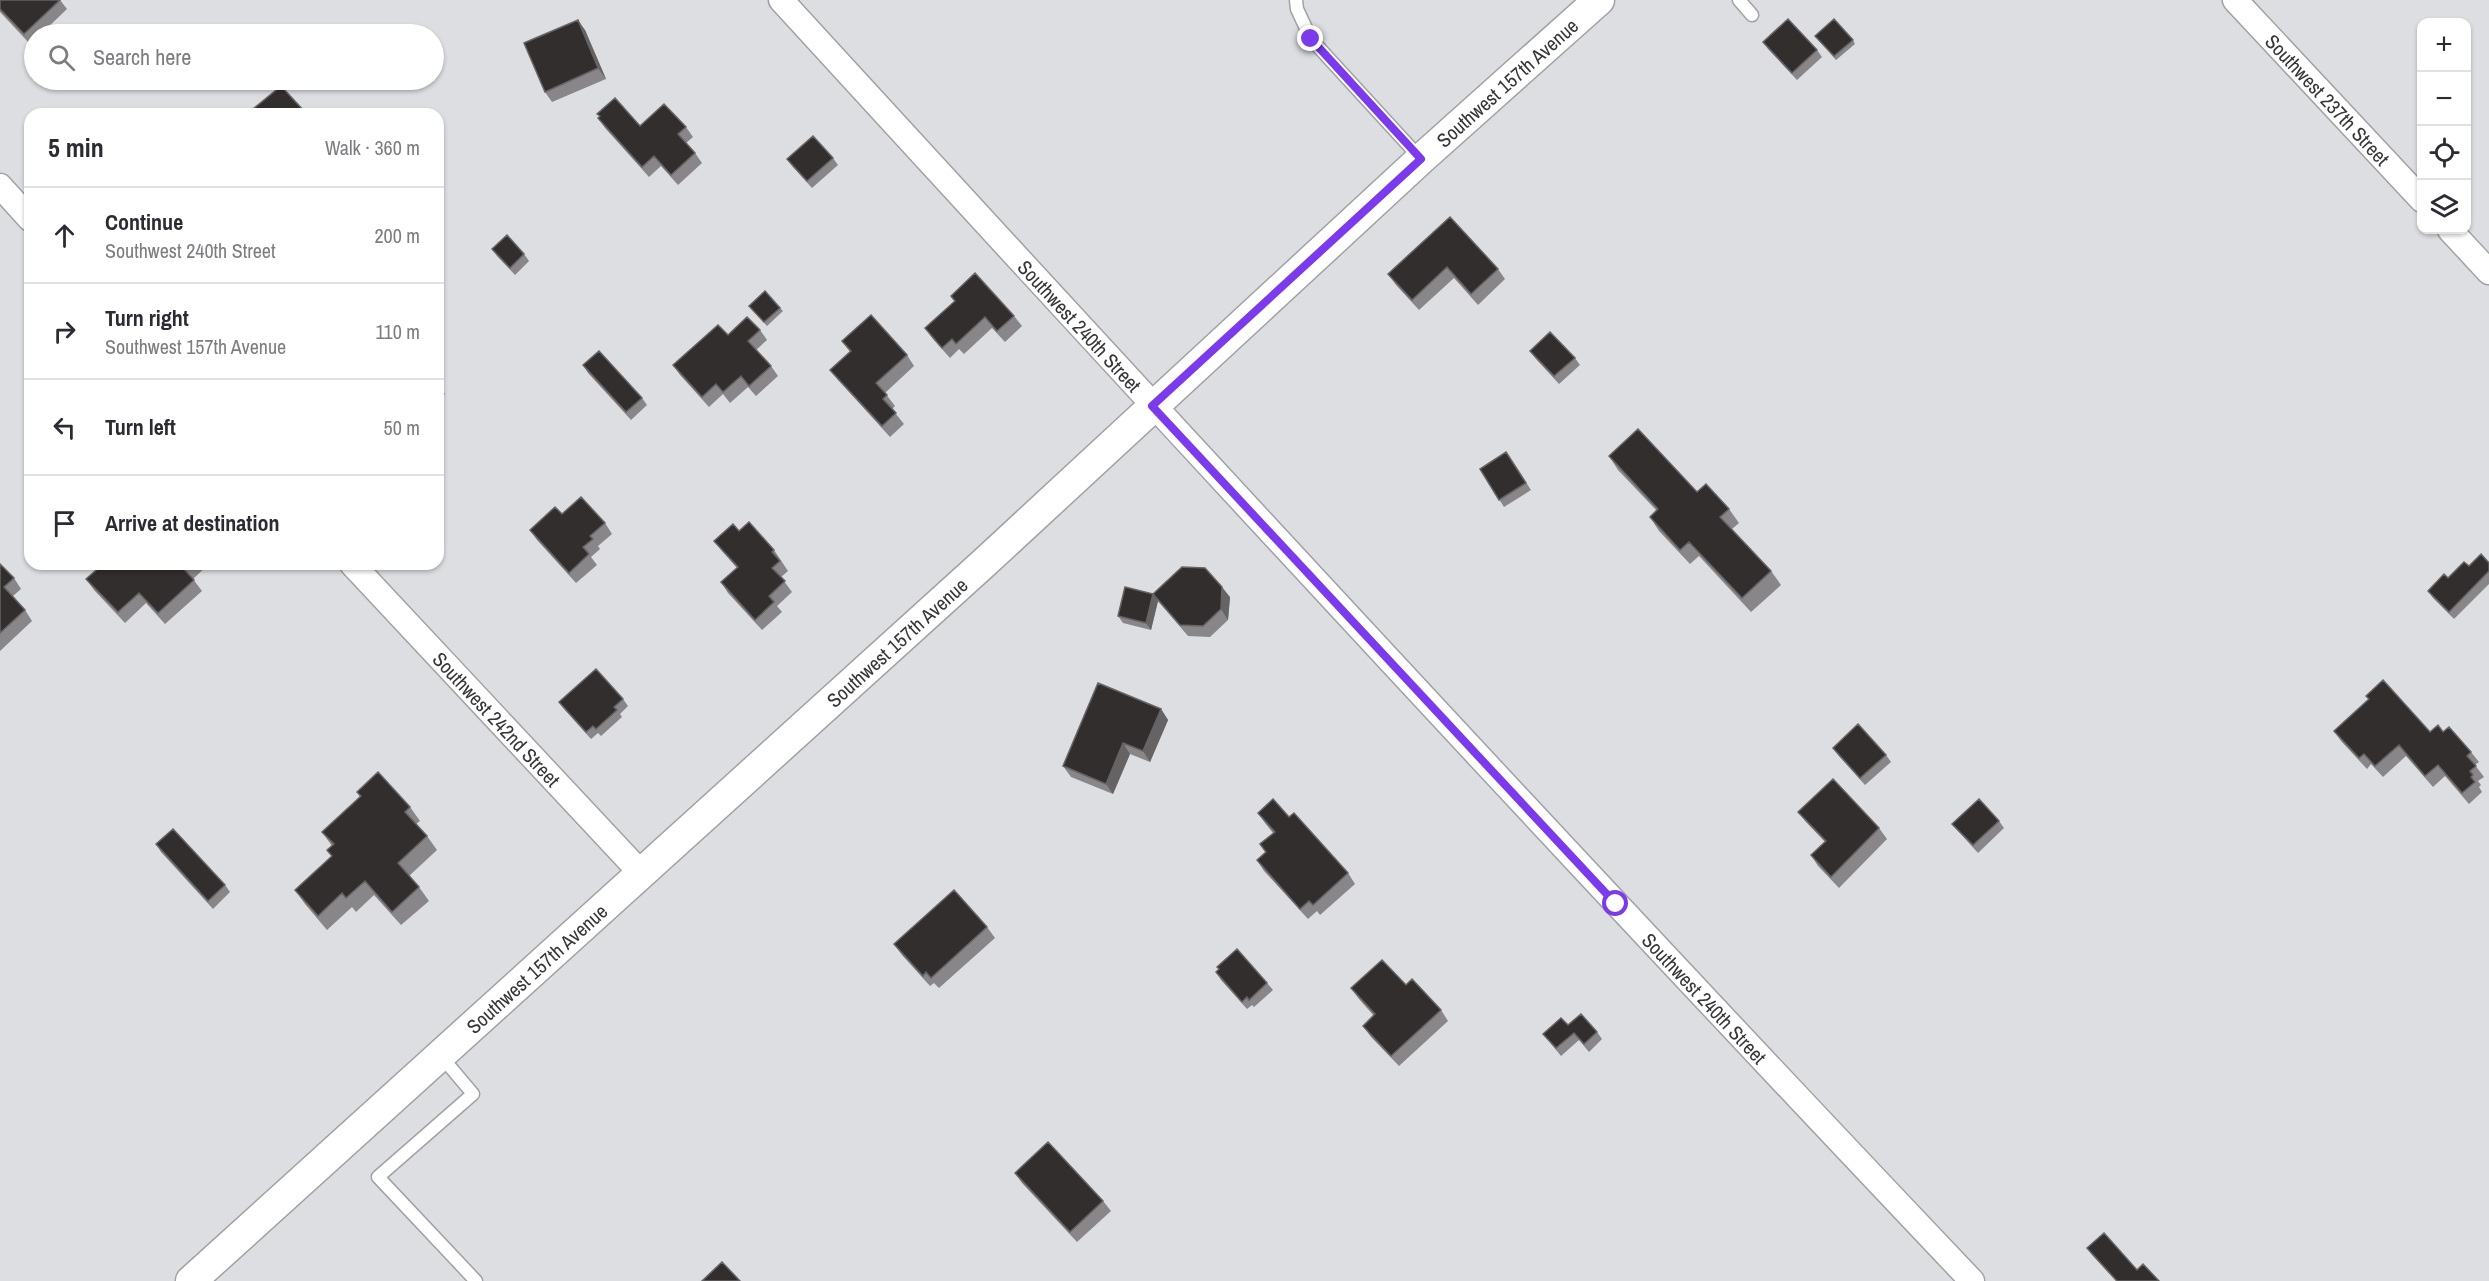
<!DOCTYPE html>
<html lang="en">
<head>
<meta charset="utf-8">
<style>
	body { margin:0; font-family:"Archivo Narrow",sans-serif; background:#f7f7f7; color:#2b2b33 }
	.controls { position:absolute; right:18px; top:18px; display:grid; overflow:hidden; border-radius:12px; box-shadow:0 2px 4px #0004 }
	.controls button { width:54px; height:54px; display:grid; place-items:center; padding:0; border:0; border-bottom:2px solid #e1e1e2; background:#fff; color:#2b2b33; font:30px sans-serif }
	.stop { position:absolute; width:18px; height:18px; margin:-14px; border:4px solid #7c3aed; border-radius:50%; background:#fff }
	.stop.end { background:#7c3aed; border-color:#fff; box-shadow:0 2px 6px #0008 }
	.list { margin:0; padding:0; list-style:none }
	h2 { display:flex; justify-content:space-between; align-items:center; height:78px; margin:0; padding:0 24px; font-size:26px }
	h2 small { font-size:20px; font-weight:400; color:#7c7c81 }
	.list li { display:grid; grid-template-columns:39px 1fr auto; gap:18px; align-items:center; box-sizing:border-box; height:96px; padding:0 24px; border-top:2px solid #e1e1e2 }
	.list b { display:block; font-size:22px; white-space:nowrap }
	.list p { margin:0; font-size:20px; white-space:nowrap; color:#7c7c81 }
	.list em { font-size:20px; font-style:normal; color:#7c7c81 }
	.icon { flex:none; width:33px; height:33px; fill:none; stroke:currentColor; stroke-width:2; stroke-linecap:round; stroke-linejoin:round }
	.map { position:relative; flex:none; width:2489px; height:1281px; overflow:hidden }
	.search { position:absolute; background:#fff; box-shadow:0 2px 4px #0004; left:24px; top:24px; width:420px; height:66px; display:flex; align-items:center; gap:15px; box-sizing:border-box; padding:0 21px; border-radius:33px; color:#7c7c81; font-size:22px }
	.panel { position:absolute; background:#fff; box-shadow:0 2px 4px #0004; left:24px; top:108px; width:420px; height:462px; border-radius:18px }
	.map>svg:first-child { display:block }
	.lines { fill:none; stroke-linecap:round; stroke-linejoin:round }
	.service-casing { stroke:#a0a2a6; stroke-width:15 }
	.minor-casing { stroke:#a0a2a6; stroke-width:27 }
	.tertiary-casing { stroke:#a0a2a6; stroke-width:33 }
	.service { stroke:#fff; stroke-width:12 }
	.minor { stroke:#fff; stroke-width:24 }
	.tertiary { stroke:#fff; stroke-width:30 }
	.wall { fill:#888688 }
	.shaded-wall { fill:#666364 }
	.building { fill:#332e2e; stroke:#666364; stroke-width:1.5 }
	.route { stroke:#7c3aed; stroke-width:8 }
	.labels { text-anchor:middle; dominant-baseline:central; stroke-width:6; stroke-linejoin:round; paint-order:stroke }
	.street-label { font-size:20px; fill:#353637; stroke:#fff }
</style>
</head>
<body>
<div class="map">
<svg width="2489" height="1281" viewBox="0 0 2489 1281">
	<rect width="100%" height="100%" fill="#dcdee2"/>
	<g class="lines">
		<!-- service casing -->
		<g class="service-casing">
			<path id="service" d="M 1296,0 L 1297,9 L 1311,39 L 1421,159
				M 1739,0 L 1752,15
				M 441,1056 L 473,1094 L 378,1177 L 476,1281"/>
		</g>
		<!-- minor casing -->
		<g class="minor-casing">
			<g id="minor">
				<path id="s1" d="M 781,0 C 1175,430 1570,858 1972,1281"/>
				<path id="s2" d="M 2235,0 L 2422,200"/>
				<path d="M 0,186 L 30,219"/>
				<path d="M 2450,230 L 2489,272"/>
				<path id="s3" d="M 352,564 L 641,873"/>
			</g>
		</g>
		<!-- tertiary casing -->
		<g class="tertiary-casing">
			<g id="tertiary">
				<path id="s4" d="M 191,1281 L 984,563 L 1421,159 L 1599,0"/>
			</g>
		</g>
		<!-- service -->
		<use href="#service" class="service"/>
		<!-- minor -->
		<use href="#minor" class="minor"/>
		<!-- tertiary -->
		<use href="#tertiary" class="tertiary"/>
	</g>
	<!-- wall -->
	<path class="wall" d="M 0,0 L 60,0 L 67,9 L 41,34 L 34,34 L 34,40 L 30,44 L 0,12 Z
		M 585,30 L 606,79 L 552,102 L 545,92 Z
		M 1815,36 L 1853,40 L 1855,44 L 1836,60 Z
		M 1763,42 L 1817,50 L 1822,57 L 1797,80 L 1768,49 Z
		M 598,118 L 640,126 L 686,127 L 693,137 L 686,143 L 695,153 L 702,163 L 678,185 L 661,166 L 649,177 L 605,128 Z
		M 833,158 L 838,165 L 812,188 L 792,166 L 787,159 Z
		M 1450,217 L 1498,269 L 1505,279 L 1478,305 L 1454,278 L 1419,310 L 1396,285 L 1388,274 Z
		M 492,249 L 524,254 L 529,261 L 515,275 L 497,256 Z
		M 951,296 L 1014,316 L 1022,326 L 1005,342 L 992,328 L 964,354 L 959,349 L 950,358 L 933,339 L 925,328 L 955,302 Z
		M 749,306 L 780,308 L 783,311 L 767,326 Z
		M 760,330 L 767,340 L 756,350 L 771,366 L 778,376 L 756,396 L 748,387 L 730,403 L 723,394 L 709,407 L 680,375 L 673,365 L 728,335 Z
		M 842,341 L 907,355 L 914,366 L 885,393 L 895,406 L 892,409 L 904,424 L 890,437 L 838,380 L 830,370 L 850,352 Z
		M 1530,351 L 1575,358 L 1580,365 L 1559,384 L 1535,358 Z
		M 583,365 L 642,398 L 647,405 L 631,420 L 588,373 Z
		M 438,384 L 445,394 L 438,400 Z
		M 1506,452 L 1531,490 L 1504,507 L 1480,469 Z
		M 1609,456 L 1697,492 L 1729,509 L 1739,523 L 1732,529 L 1771,571 L 1781,585 L 1751,612 L 1699,556 L 1690,564 L 1659,531 L 1650,517 L 1657,511 L 1618,470 Z
		M 562,514 L 605,523 L 612,534 L 598,546 L 600,549 L 591,557 L 597,565 L 576,583 L 537,540 L 530,530 Z
		M 739,531 L 774,550 L 788,571 L 781,577 L 792,592 L 777,606 L 782,612 L 762,630 L 728,593 L 721,582 L 737,568 L 722,551 L 714,541 Z
		M 2489,563 L 2489,584 L 2454,619 L 2433,598 L 2428,591 L 2469,566 Z
		M 0,564 L 14,578 L 21,589 L 13,596 L 25,610 L 32,621 L 0,651 Z
		M 103,564 L 209,564 L 193,579 L 202,591 L 165,624 L 146,603 L 125,623 L 94,590 L 86,579 Z
		M 1153,594 L 1230,597 L 1228,620 L 1210,637 L 1188,636 L 1158,601 L 1151,630 L 1123,623 L 1118,616 Z
		M 2366,696 L 2430,732 L 2471,752 L 2479,762 L 2475,765 L 2484,777 L 2478,781 L 2481,785 L 2479,787 L 2482,792 L 2469,804 L 2445,776 L 2433,787 L 2406,756 L 2383,777 L 2371,764 L 2367,769 L 2341,741 L 2334,731 L 2369,699 Z
		M 623,699 L 628,706 L 620,714 L 622,717 L 601,736 L 598,733 L 591,739 L 564,709 L 559,702 Z
		M 1161,709 L 1168,720 L 1150,762 L 1130,754 L 1113,794 L 1071,777 L 1063,766 Z
		M 1833,748 L 1886,755 L 1891,762 L 1865,785 L 1838,755 Z
		M 357,792 L 410,807 L 420,821 L 416,824 L 427,836 L 437,850 L 409,876 L 419,887 L 429,901 L 401,925 L 374,895 L 356,912 L 352,907 L 327,930 L 305,904 L 295,890 L 332,856 L 327,850 L 332,846 L 322,832 L 360,797 Z
		M 1798,812 L 1879,828 L 1887,839 L 1839,888 L 1818,866 L 1811,855 L 1825,842 L 1806,822 Z
		M 1258,813 L 1289,817 L 1348,873 L 1355,884 L 1320,915 L 1317,911 L 1308,919 L 1264,871 L 1257,860 L 1266,852 L 1260,844 L 1273,833 L 1265,823 Z
		M 1999,821 L 2004,828 L 1978,853 L 1958,831 L 1952,824 Z
		M 156,844 L 225,885 L 230,892 L 213,909 L 161,852 Z
		M 987,927 L 995,938 L 939,988 L 934,983 L 930,986 L 902,955 L 894,944 Z
		M 1216,972 L 1267,983 L 1273,990 L 1254,1007 L 1252,1005 L 1247,1009 L 1221,980 Z
		M 1406,985 L 1441,1010 L 1448,1021 L 1399,1066 L 1371,1037 L 1363,1026 L 1374,1016 L 1359,999 L 1351,988 Z
		M 1568,1025 L 1597,1032 L 1602,1039 L 1589,1052 L 1579,1040 L 1561,1056 L 1543,1034 Z
		M 1015,1173 L 1103,1201 L 1111,1211 L 1077,1242 L 1022,1183 Z
		M 2087,1248 L 2137,1270 L 2159,1281 L 2116,1281 L 2092,1255 Z"/>
	<!-- shaded-wall -->
	<path class="shaded-wall" d="M 578,20 L 585,30 L 606,79 L 598,68 Z
		M 1222,587 L 1230,597 L 1228,620 L 1221,609 Z
		M 1153,594 L 1158,601 L 1151,630 L 1146,623 Z
		M 1161,709 L 1168,720 L 1150,762 L 1143,751 Z
		M 1123,743 L 1130,754 L 1113,794 L 1106,784 Z"/>
	<!-- building -->
	<path class="building" d="M 0,0 L 60,0 L 24,34 L 0,9 Z
		M 1788,19 L 1817,50 L 1792,73 L 1763,42 Z
		M 1834,19 L 1853,40 L 1834,56 L 1815,36 Z
		M 578,20 L 598,68 L 545,92 L 524,43 Z
		M 281,86 L 304,111 L 300,114 L 247,114 Z
		M 615,98 L 640,126 L 664,104 L 686,127 L 678,134 L 695,153 L 671,175 L 654,156 L 642,167 L 598,118 L 600,116 L 597,114 Z
		M 813,136 L 833,158 L 807,181 L 787,159 Z
		M 1450,217 L 1498,269 L 1471,294 L 1447,267 L 1412,300 L 1388,274 Z
		M 507,235 L 524,254 L 510,268 L 492,249 Z
		M 975,273 L 1014,316 L 997,331 L 985,317 L 956,344 L 952,339 L 942,348 L 925,328 L 955,301 L 951,296 Z
		M 765,291 L 780,308 L 764,322 L 749,306 Z
		M 871,315 L 907,355 L 876,383 L 887,395 L 883,399 L 896,413 L 882,426 L 830,370 L 851,351 L 842,341 Z
		M 747,317 L 760,330 L 748,341 L 771,366 L 749,386 L 741,376 L 723,392 L 716,384 L 702,397 L 673,365 L 718,325 L 728,335 Z
		M 1550,332 L 1575,358 L 1554,376 L 1530,351 Z
		M 599,351 L 642,398 L 626,412 L 583,365 Z
		M 1638,429 L 1697,492 L 1706,484 L 1729,509 L 1720,517 L 1771,571 L 1742,598 L 1689,542 L 1680,550 L 1650,517 L 1658,509 L 1609,456 Z
		M 1506,452 L 1526,483 L 1499,500 L 1480,469 Z
		M 581,497 L 605,523 L 590,536 L 593,539 L 583,547 L 589,554 L 569,573 L 530,530 L 555,507 L 562,514 Z
		M 749,522 L 774,550 L 772,552 L 780,561 L 772,568 L 785,581 L 769,596 L 774,602 L 755,620 L 721,582 L 738,567 L 714,541 L 733,524 L 739,531 Z
		M 2481,554 L 2489,563 L 2489,571 L 2449,612 L 2428,591 L 2444,574 L 2448,578 L 2464,562 L 2469,566 Z
		M 0,564 L 14,578 L 4,587 L 25,610 L 0,633 Z
		M 103,564 L 190,564 L 184,569 L 194,580 L 158,613 L 139,593 L 118,612 L 86,579 Z
		M 1182,567 L 1205,568 L 1222,587 L 1221,609 L 1203,626 L 1180,625 L 1153,594 Z
		M 1125,587 L 1153,594 L 1146,623 L 1118,616 Z
		M 596,669 L 623,699 L 614,707 L 617,710 L 596,729 L 593,726 L 586,732 L 559,702 Z
		M 2383,680 L 2430,732 L 2438,725 L 2443,732 L 2449,727 L 2471,752 L 2467,756 L 2476,766 L 2470,771 L 2473,775 L 2471,777 L 2475,782 L 2462,793 L 2438,765 L 2425,776 L 2399,745 L 2375,766 L 2364,754 L 2359,758 L 2334,731 L 2369,699 L 2366,696 Z
		M 1098,683 L 1161,709 L 1143,751 L 1123,743 L 1106,784 L 1063,766 Z
		M 1858,724 L 1886,755 L 1860,778 L 1833,748 Z
		M 378,772 L 410,807 L 405,812 L 427,836 L 398,863 L 419,887 L 392,912 L 365,881 L 346,898 L 342,893 L 318,916 L 295,890 L 332,856 L 327,850 L 334,844 L 322,832 L 361,796 L 357,792 Z
		M 1833,779 L 1879,828 L 1831,877 L 1811,855 L 1826,841 L 1798,812 Z
		M 1273,799 L 1289,817 L 1294,813 L 1348,873 L 1313,905 L 1309,901 L 1300,909 L 1257,860 L 1266,852 L 1260,844 L 1275,832 L 1258,813 Z
		M 1979,799 L 1999,821 L 1973,845 L 1952,824 Z
		M 173,829 L 225,885 L 208,901 L 156,844 Z
		M 954,890 L 987,927 L 931,978 L 926,972 L 923,976 L 894,944 Z
		M 1237,949 L 1267,983 L 1249,1000 L 1247,997 L 1242,1002 L 1216,972 L 1219,969 L 1217,967 Z
		M 1382,960 L 1406,985 L 1412,979 L 1441,1010 L 1391,1056 L 1363,1026 L 1375,1014 L 1351,988 Z
		M 1581,1014 L 1597,1032 L 1584,1044 L 1574,1033 L 1556,1048 L 1543,1034 L 1561,1018 L 1568,1025 Z
		M 1048,1142 L 1103,1201 L 1070,1232 L 1015,1173 Z
		M 2104,1233 L 2137,1270 L 2143,1264 L 2159,1281 L 2117,1281 L 2087,1248 Z
		M 722,1262 L 740,1281 L 702,1281 Z"/>
	<g class="lines">
		<!-- route -->
		<path class="route" d="M 1311,39 L 1421,159 L 1152,406 L 1616,904"/>
	</g>
	<g class="labels">
		<!-- street labels -->
		<g class="street-label">
			<text stroke="none"><textPath href="#s4" startOffset="1780">Southwest 157th Avenue</textPath></text>
			<text stroke="none"><textPath href="#s2" startOffset="136">Southwest 237th Street</textPath></text>
			<text stroke="none"><textPath href="#s1" startOffset="442">Southwest 240th Street</textPath></text>
			<text stroke="none"><textPath href="#s4" startOffset="952">Southwest 157th Avenue</textPath></text>
			<text stroke="none"><textPath href="#s3" startOffset="212">Southwest 242nd Street</textPath></text>
			<text stroke="none"><textPath href="#s4" startOffset="466">Southwest 157th Avenue</textPath></text>
			<text stroke="none"><textPath href="#s1" startOffset="1360">Southwest 240th Street</textPath></text>
		</g>
	</g>
</svg>
<div class="controls">
<button>+</button>
<button>−</button>
<button><svg class="icon" aria-label="locate" viewBox="0 0 24 24"><circle cx="12" cy="12" r="6"/><path d="M12 2v4M12 18v4M2 12h4M18 12h4"/></svg></button>
<button><svg class="icon" aria-label="layers" viewBox="0 0 24 24"><path d="M12 4l9 5-9 5-9-5zM3 14l9 5 9-5"/></svg></button>
</div>
<div class="stop" style="left:1616px;top:904px"></div>
<div class="stop end" style="left:1311px;top:39px"></div>
<div class="search"><svg class="icon" aria-label="search" viewBox="0 0 24 24"><circle cx="10" cy="10" r="6"/><path d="M15 15l6 6"/></svg>Search here</div>
<section class="panel">
<h2>5 min<small>Walk · 360 m</small></h2>
<ul class="list">
<li><svg class="icon" aria-label="ahead" viewBox="0 0 24 24"><path d="M12 20V5M6 11l6-6 6 6"/></svg><div><b>Continue</b><p>Southwest 240th Street</p></div><em>200 m</em></li>
<li><svg class="icon" aria-label="right" viewBox="0 0 24 24"><path d="M7 20v-9h11M14 6l5 5-5 5"/></svg><div><b>Turn right</b><p>Southwest 157th Avenue</p></div><em>110 m</em></li>
<li><svg class="icon" aria-label="left" viewBox="0 0 24 24"><path d="M17 20v-9H6M10 6l-5 5 5 5"/></svg><div><b>Turn left</b></div><em>50 m</em></li>
<li><svg class="icon" aria-label="arrive" viewBox="0 0 24 24"><path d="M6 21V4h12l-3 4 3 4H6"/></svg><div><b>Arrive at destination</b></div></li>
</ul>
</section>
</div>
</body>
</html>
